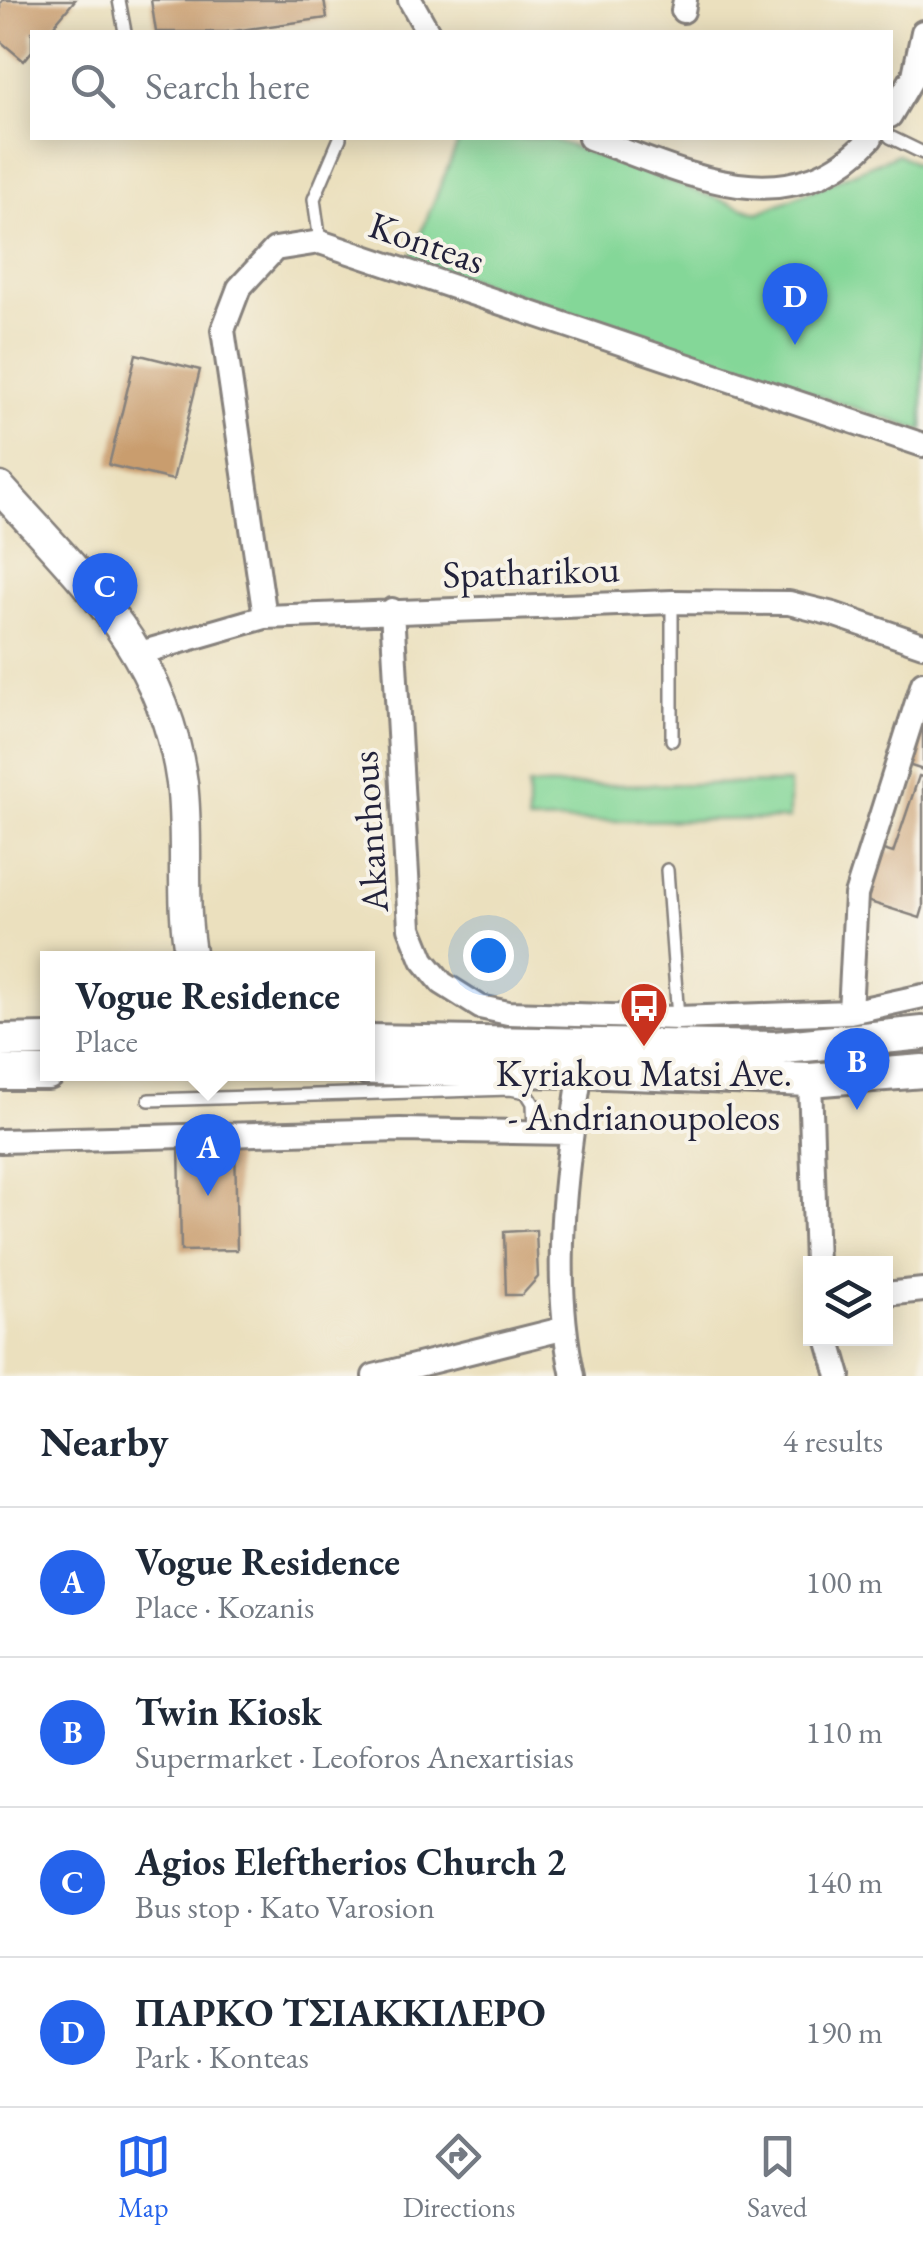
<!DOCTYPE html>
<html lang="en">
<head>
<meta charset="utf-8">
<style>
	body { margin:0; font-family:"EB Garamond",serif; background:#f6f6f7; color:#1f2937 }
	.controls { position:absolute; right:30px; bottom:30px; display:grid; overflow:hidden; border-radius:0px; box-shadow:0 5px 25px #0003 }
	.controls button { width:90px; height:90px; display:grid; place-items:center; padding:0; border:0; border-bottom:2px solid #e0e1e3; background:#fff; color:#1f2937; font:50px sans-serif }
	.you { position:absolute; left:488px; top:955px; width:35px; height:35px; margin:-25px; border:8px solid #fff; border-radius:50%; background:#1a73e8; box-shadow:0 0 0 15px #1a73e833 }
	.badge { display:grid; place-items:center; width:65px; height:65px; border-radius:50%; background:#2563eb; color:#fff; font-size:32px; font-weight:700 }
	.pin { position:absolute; translate:-50% -82px; filter:drop-shadow(0 2px 5px #0008) }
	.pin::after { content:''; position:absolute; top:52px; width:35px; height:30px; background:inherit; clip-path:polygon(0 0,100% 0,50% 100%) }
	.popup { position:absolute; left:40px; top:951px; width:335px; height:130px; box-sizing:border-box; display:grid; place-content:center; border-radius:0px; background:#fff; filter:drop-shadow(0 2px 8px #0005); font-size:32px; white-space:nowrap; color:#747a83 }
	.popup b { font-size:38px; color:#1f2937 }
	.popup::after { content:''; position:absolute; left:50%; top:100%; margin-left:-20px; border:20px solid transparent; border-top-color:#fff }
	.list { margin:0; padding:0; list-style:none }
	h2 { display:flex; justify-content:space-between; align-items:center; height:130px; margin:0; padding:0 40px; font-size:42px }
	h2 small { font-size:32px; font-weight:400; color:#747a83 }
	.list li { display:grid; grid-template-columns:65px 1fr auto; gap:30px; align-items:center; box-sizing:border-box; height:150px; padding:0 40px; border-top:2px solid #e0e1e3 }
	.list b { display:block; font-size:38px; white-space:nowrap }
	.list p { margin:0; font-size:32px; white-space:nowrap; color:#747a83 }
	.list em { font-size:32px; font-style:normal; color:#747a83 }
	.icon { flex:none; width:55px; height:55px; fill:none; stroke:currentColor; stroke-width:2; stroke-linecap:round; stroke-linejoin:round }
	.map { position:relative; flex:none; width:923px; height:1376px; overflow:hidden }
	.search { position:absolute; background:#fff; box-shadow:0 5px 25px #0003; left:30px; right:30px; top:30px; height:110px; display:flex; align-items:center; gap:25px; box-sizing:border-box; padding:0 35px; border-radius:0px; color:#747a83; font-size:38px }
	.sheet { height:730px; background:#fff }
	nav { display:flex; justify-content:space-around; align-items:center; box-sizing:border-box; height:140px; border-top:2px solid #e0e1e3; background:#fff; font-size:28px; color:#747a83 }
	nav a { display:grid; justify-items:center; gap:5px }
	nav .on { color:#2563eb }
	.map>svg:first-child { display:block }
	.green { fill:#84d798; stroke:#537c6a; stroke-width:2.5 }
	.building { fill:#c99d6e }
	.lines { fill:none; stroke-linecap:round; stroke-linejoin:round }
	.service-casing { stroke:#86817c; stroke-width:16 }
	.minor-casing { stroke:#86817c; stroke-width:28 }
	.tertiary-casing { stroke:#86817c; stroke-width:35 }
	.secondary-casing { stroke:#86817c; stroke-width:38 }
	.service { stroke:#fff; stroke-width:11 }
	.minor { stroke:#fff; stroke-width:22 }
	.tertiary { stroke:#fff; stroke-width:30 }
	.secondary { stroke:#fff; stroke-width:32 }
	.labels { text-anchor:middle; dominant-baseline:central; stroke-width:8; stroke-linejoin:round; paint-order:stroke }
	.street-label { font-size:38px; fill:#22223b; stroke:#f7f3e8 }
	.poi-label { font-size:38px; fill:#22223b; stroke:#f7f3e8 }
</style>
</head>
<body>
<div class="map">
<svg width="923" height="1376" viewBox="0 0 923 1376">
	<rect width="100%" height="100%" fill="#f7f3e8"/>
	<filter id="ink" filterUnits="userSpaceOnUse"><feTurbulence type="fractalNoise" baseFrequency=".01" numOctaves="2"/><feDisplacementMap in="SourceGraphic" scale="20" xChannelSelector="R" yChannelSelector="G"/><feConvolveMatrix kernelMatrix="1 2 1 2 8 2 1 2 1" color-interpolation-filters="sRGB"/></filter>
	<filter id="wash" filterUnits="userSpaceOnUse"><feTurbulence type="fractalNoise" baseFrequency=".0048" numOctaves="4" result="noise"/><feDisplacementMap in="SourceGraphic" scale="40" xChannelSelector="R" yChannelSelector="G"/><feGaussianBlur stdDeviation="2.25" result="paint"/><feColorMatrix in="noise" values="0 0 0 0 0 0 0 0 0 0 0 0 0 0 0 0 0 1.4 0 .05"/><feComposite in="paint" operator="in"/></filter>
	<g filter="url(#wash)">
		<rect width="100%" height="100%" fill="#ebe0be"/>
		<!-- green -->
		<path class="green" d="M 460,138 L 548,138 L 758,213 L 898,154 L 923,168 L 923,431 L 410,259 Z
			M 789,783 L 789,819 L 528,822 L 528,786 Z"/>
		<g id="blocks">
			<!-- building -->
			<path class="building" d="M 3,0 L 75,0 L 48,32 L 32,32 L 32,51 L 24,61 L 0,41 L 0,4 Z
				M 151,0 L 324,0 L 327,18 L 226,32 L 156,32 Z
				M 136,354 L 200,370 L 173,480 L 109,465 Z
				M 923,711 L 923,770 L 899,762 Z
				M 919,776 L 923,777 L 923,908 L 920,918 L 860,899 L 877,848 L 893,853 Z
				M 235,1140 L 237,1250 L 181,1251 L 179,1141 Z
				M 536,1230 L 538,1277 L 522,1295 L 506,1295 L 504,1232 Z"/>
		</g>
	</g>
	<g filter="url(#ink)">
		<use href="#blocks" fill-opacity="0" stroke="#86817c" stroke-width="2.5"/>
		<g class="lines">
			<!-- service casing -->
			<g class="service-casing">
				<path id="service" d="M 119,0 L 125,32
					M 890,137 L 923,153
					M 320,242 L 314,199 L 340,138
					M 672,602 L 672,740
					M 667,870 L 678,1018
					M 149,1100 L 510,1089 L 526,1092 L 533,1103 L 534,1133"/>
			</g>
			<!-- minor casing -->
			<g class="minor-casing">
				<path id="minor" d="M 410,0 L 428,32
					M 683,11 L 685,0
					M 890,116 L 914,75 L 923,32
					M 590,138 C 684,172 788,228 871,138
					M 392,610 L 410,928 L 423,960 L 442,983 L 480,1007 L 508,1013 L 678,1018 L 850,1012 L 923,996
					M 265,617 L 223,330 L 239,288 L 275,249 L 320,242 L 923,445
					M 140,653 L 265,617 L 672,602 L 789,603 L 833,614 L 923,645
					M 850,1012 L 856,895 L 923,683
					M 810,1080 L 816,1264
					M 0,1141 L 400,1130 L 571,1133
					M 886,1294 L 923,1290
					M 828,1338 L 839,1376
					M 374,1376 L 562,1329
					M 573,1376 C 551,1277 565,1170 581,1071"/>
			</g>
			<!-- tertiary casing -->
			<g class="tertiary-casing">
				<path id="tertiary" d="M 0,488 C 84,582 164,651 182,783 C 189,841 180,900 191,958"/>
			</g>
			<!-- secondary casing -->
			<g class="secondary-casing">
				<path id="secondary" d="M 0,1041 L 48,1040
					M 368,1041 L 775,1048 L 923,1033
					M 368,1068 L 581,1071 L 810,1080 L 923,1071
					M 0,1073 L 48,1073"/>
			</g>
			<!-- service -->
			<use href="#service" class="service"/>
			<!-- minor -->
			<use href="#minor" class="minor"/>
			<!-- tertiary -->
			<use href="#tertiary" class="tertiary"/>
			<!-- secondary -->
			<use href="#secondary" class="secondary"/>
		</g>
	</g>
	<!-- icons -->
	<defs>
		<g id="bus-pin" transform="scale(2.5)"><path d="M0 17L-7.5 6A9.5 9.5 0 1 1 7.5 6Z" fill="#c8321e" stroke="#f7f3e8"/><path d="M-5-6H5V4H4V6H2V4H-2V6H-4V4H-5ZM-3.5-4V0h7V-4ZM-3.5 1.2v1.5H-2V1.2ZM2 1.2v1.5H3.5V1.2Z" fill="#fff"/></g>
	</defs>
	<g fill-rule="evenodd">
		<use href="#bus-pin" x="644" y="1006"/>
	</g>
	<g class="labels">
		<!-- street labels -->
		<g class="street-label">
			<text transform="translate(427 242) rotate(19)">Konteas</text>
			<text transform="translate(531 571) rotate(-2)">Spatharikou</text>
			<text transform="translate(369 832) rotate(-94)">Akanthous</text>
		</g>
		<!-- poi labels -->
		<g class="poi-label">
			<text x="644" y="1072">Kyriakou Matsi Ave.<tspan x="644" dy="44">- Andrianoupoleos</tspan></text>
		</g>
	</g>
</svg>
<div class="controls">
<button><svg class="icon" aria-label="layers" viewBox="0 0 24 24"><path d="M12 4l9 5-9 5-9-5zM3 14l9 5 9-5"/></svg></button>
</div>
<div class="you"></div>
<div class="pin badge" style="left:208px;top:1196px">A</div>
<div class="popup"><b>Vogue Residence</b>Place</div>
<div class="pin badge" style="left:857px;top:1110px">B</div>
<div class="pin badge" style="left:105px;top:635px">C</div>
<div class="pin badge" style="left:795px;top:345px">D</div>
<div class="search"><svg class="icon" aria-label="search" viewBox="0 0 24 24"><circle cx="10" cy="10" r="6"/><path d="M15 15l6 6"/></svg>Search here</div>
</div>
<section class="sheet">
<h2>Nearby<small>4 results</small></h2>
<ul class="list">
<li><span class="badge">A</span><div><b>Vogue Residence</b><p>Place · Kozanis</p></div><em>100 m</em></li>
<li><span class="badge">B</span><div><b>Twin Kiosk</b><p>Supermarket · Leoforos Anexartisias</p></div><em>110 m</em></li>
<li><span class="badge">C</span><div><b>Agios Eleftherios Church 2</b><p>Bus stop · Kato Varosion</p></div><em>140 m</em></li>
<li><span class="badge">D</span><div><b>ΠΑΡΚΟ ΤΣΙΑΚΚΙΛΕΡΟ</b><p>Park · Konteas</p></div><em>190 m</em></li>
</ul>
</section>
<nav>
<a class="on"><svg class="icon" aria-label="map" viewBox="0 0 24 24"><path d="M3 6l6-2 6 2 6-2v14l-6 2-6-2-6 2zM9 4v14M15 6v14"/></svg>Map</a>
<a><svg class="icon" aria-label="directions" viewBox="0 0 24 24"><path d="M12 3l9 9-9 9-9-9zM9 14v-3h6M13 9l2 2-2 2"/></svg>Directions</a>
<a><svg class="icon" aria-label="saved" viewBox="0 0 24 24"><path d="M7 4h10v16l-5-4-5 4z"/></svg>Saved</a>
</nav>
</body>
</html>
